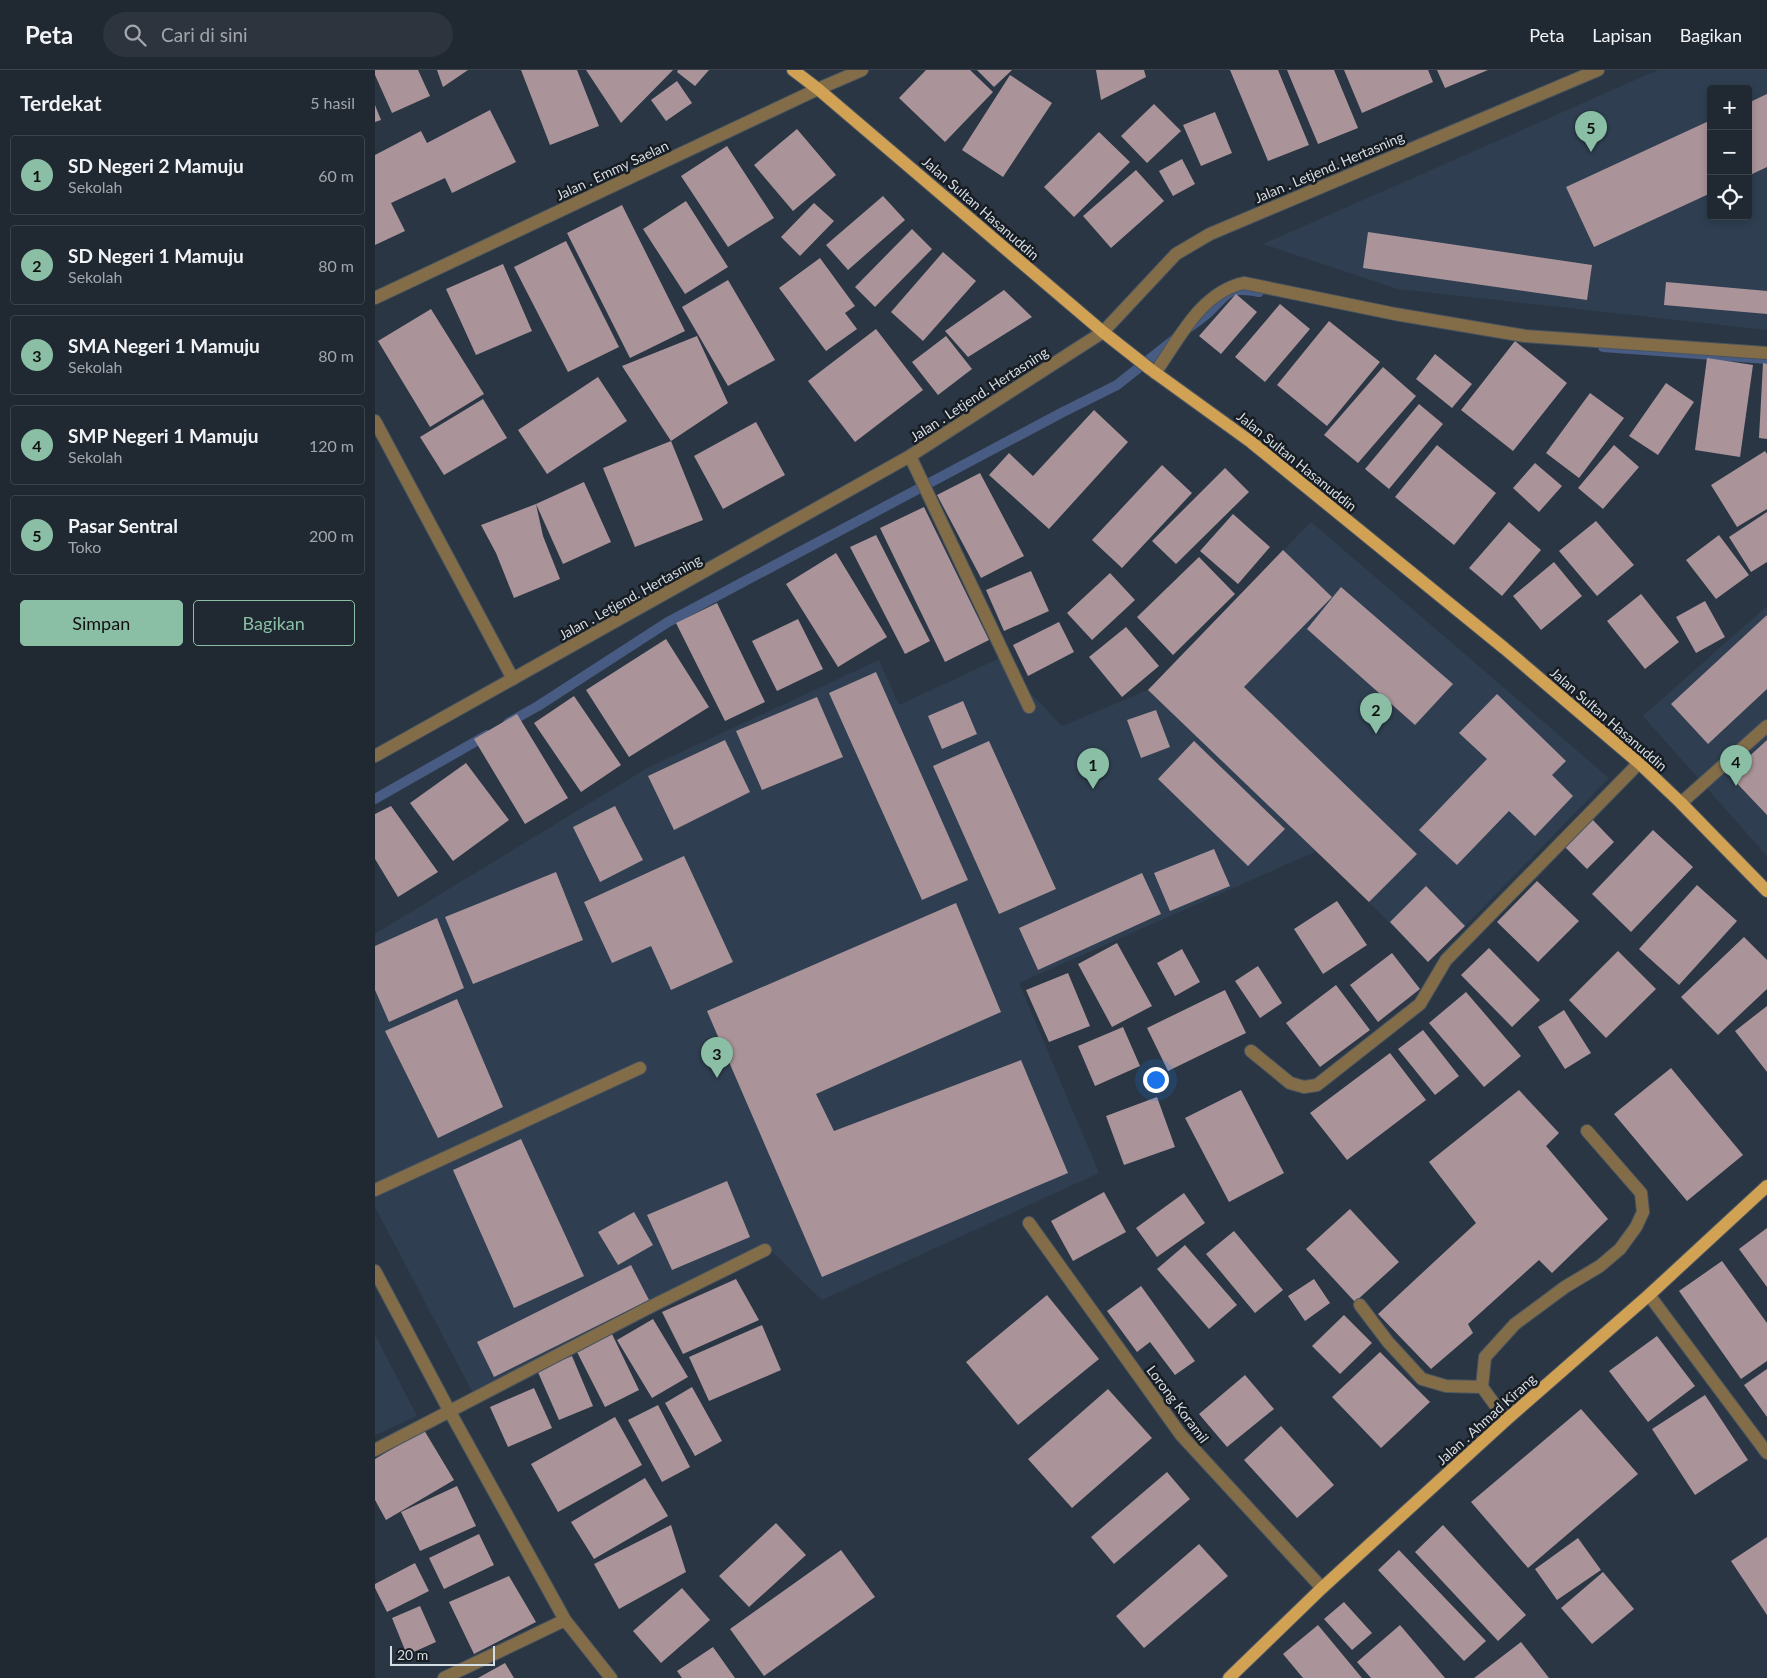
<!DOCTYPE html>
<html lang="id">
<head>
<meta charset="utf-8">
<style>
	body { margin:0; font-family:Lato,sans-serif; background:#2d343e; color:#f1f3f6 }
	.controls { position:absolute; right:15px; top:15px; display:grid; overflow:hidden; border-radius:5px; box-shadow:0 2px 8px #0003 }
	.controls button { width:45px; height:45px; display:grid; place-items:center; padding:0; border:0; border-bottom:1px solid #3d444d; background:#202832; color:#f1f3f6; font:25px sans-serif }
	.scale { position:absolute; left:15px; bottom:12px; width:105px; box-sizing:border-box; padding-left:5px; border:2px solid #d5dde5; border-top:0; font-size:14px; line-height:18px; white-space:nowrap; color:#d5dde5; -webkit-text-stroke:4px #181d23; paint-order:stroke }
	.you { position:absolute; left:780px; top:1009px; width:18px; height:18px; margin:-12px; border:4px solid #fff; border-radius:50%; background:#1a73e8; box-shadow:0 0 0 8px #1a73e833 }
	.badge { display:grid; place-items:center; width:32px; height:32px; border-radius:50%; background:#8abfa5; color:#111; font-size:16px; font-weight:700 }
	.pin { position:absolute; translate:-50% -41px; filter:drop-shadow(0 1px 2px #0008) }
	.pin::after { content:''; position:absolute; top:26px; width:18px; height:15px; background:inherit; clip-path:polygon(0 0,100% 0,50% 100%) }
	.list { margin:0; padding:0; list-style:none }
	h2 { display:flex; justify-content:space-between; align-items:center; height:65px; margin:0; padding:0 20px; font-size:21px }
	h2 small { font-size:16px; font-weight:400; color:#a2a6ac }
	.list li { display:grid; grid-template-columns:32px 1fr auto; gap:15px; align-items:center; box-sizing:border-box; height:80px; margin:0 10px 10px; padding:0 10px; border:1px solid #3d444d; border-radius:5px }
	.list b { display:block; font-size:19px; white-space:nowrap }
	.list p { margin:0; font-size:16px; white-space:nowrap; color:#a2a6ac }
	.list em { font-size:16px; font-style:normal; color:#a2a6ac }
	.actions { display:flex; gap:10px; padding:15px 20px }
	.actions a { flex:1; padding:11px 0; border:1px solid #8abfa5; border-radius:5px; text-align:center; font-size:18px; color:#8abfa5 }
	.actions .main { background:#8abfa5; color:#111 }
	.icon { flex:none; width:28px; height:28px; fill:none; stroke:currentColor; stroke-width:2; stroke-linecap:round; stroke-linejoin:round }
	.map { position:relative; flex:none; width:1392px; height:1608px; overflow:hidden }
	header { display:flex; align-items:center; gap:30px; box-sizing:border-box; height:70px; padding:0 25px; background:#202832; border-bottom:1px solid #3d444d }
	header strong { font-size:24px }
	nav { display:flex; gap:28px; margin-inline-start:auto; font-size:18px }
	.search { width:350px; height:45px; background:#2d343e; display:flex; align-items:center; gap:12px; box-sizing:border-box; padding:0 18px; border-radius:28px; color:#a2a6ac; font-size:19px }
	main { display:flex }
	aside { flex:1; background:#202832 }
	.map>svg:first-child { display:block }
	.built { fill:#2f3f51; fill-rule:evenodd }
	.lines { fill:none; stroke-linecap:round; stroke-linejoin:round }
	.stream { stroke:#475b83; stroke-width:10 }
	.building { fill:#aa949a }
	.minor-casing { stroke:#495460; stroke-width:14 }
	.major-casing { stroke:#495460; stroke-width:14 }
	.minor { stroke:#836d49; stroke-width:12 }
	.major { stroke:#d1a254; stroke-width:12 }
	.labels { text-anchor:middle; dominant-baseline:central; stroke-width:5; stroke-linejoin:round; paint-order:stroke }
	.street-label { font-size:14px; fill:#d5dde5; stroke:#181d23 }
</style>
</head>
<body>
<header>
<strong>Peta</strong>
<div class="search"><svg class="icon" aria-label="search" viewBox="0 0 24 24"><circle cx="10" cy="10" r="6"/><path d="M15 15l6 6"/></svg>Cari di sini</div>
<nav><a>Peta</a><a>Lapisan</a><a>Bagikan</a></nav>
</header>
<main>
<aside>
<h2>Terdekat<small>5 hasil</small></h2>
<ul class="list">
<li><span class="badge">1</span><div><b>SD Negeri 2 Mamuju</b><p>Sekolah</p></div><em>60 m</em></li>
<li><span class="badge">2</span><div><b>SD Negeri 1 Mamuju</b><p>Sekolah</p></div><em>80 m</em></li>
<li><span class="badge">3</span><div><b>SMA Negeri 1 Mamuju</b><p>Sekolah</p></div><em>80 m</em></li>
<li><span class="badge">4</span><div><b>SMP Negeri 1 Mamuju</b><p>Sekolah</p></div><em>120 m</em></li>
<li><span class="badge">5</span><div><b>Pasar Sentral</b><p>Toko</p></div><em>200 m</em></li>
</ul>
<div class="actions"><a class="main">Simpan</a><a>Bagikan</a></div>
</aside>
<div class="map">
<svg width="1392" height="1608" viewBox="0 0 1392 1608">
	<rect width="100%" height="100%" fill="#2a3643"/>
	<!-- built -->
	<path class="built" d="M 1283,0 L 1392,0 L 1392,260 L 1023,219 L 888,174 ZM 1336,19 L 1373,19 L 1373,146 L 1336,146 Z
		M 936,452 L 1234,708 L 1090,856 L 1053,892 L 994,832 L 942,781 L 644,913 L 724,1103 L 447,1230 L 390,1175 L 98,1323 L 0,1137 L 0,864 L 274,697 L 504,590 L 524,635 L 623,589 L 687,656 L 773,620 Z
		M 1392,536 L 1392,786 L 1268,646 Z
		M 0,1265 L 42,1346 L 0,1365 Z"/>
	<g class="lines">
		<!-- stream -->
		<path class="stream" d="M 815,257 C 821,252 828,248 834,242 C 854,223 852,216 884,222
			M 1228,277 L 1392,289
			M 133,653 L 163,636 L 293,552 L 688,342 L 742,315 L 800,269
			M 0,729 L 112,665"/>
	</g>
	<!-- building -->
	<path class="building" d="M 0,0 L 43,0 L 55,26 L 17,43 L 0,5 Z
		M 62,0 L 93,0 L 68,17 Z
		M 146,0 L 202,0 L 224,56 L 175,75 Z
		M 211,0 L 298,0 L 246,53 Z
		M 303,0 L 334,0 L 320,16 L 302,2 Z
		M 551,0 L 595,0 L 618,22 L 570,72 L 524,28 Z
		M 602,0 L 637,0 L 619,17 Z
		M 721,0 L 769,0 L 771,7 L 726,30 Z
		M 855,0 L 903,0 L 934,75 L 893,91 Z
		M 912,0 L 959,0 L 983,58 L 943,74 Z
		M 969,0 L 1053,0 L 1058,12 L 987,43 Z
		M 1062,0 L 1113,0 L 1070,18 Z
		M 635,5 L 677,33 L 628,107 L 587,80 Z
		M 302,11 L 317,33 L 291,51 L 276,30 Z
		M 1392,24 L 1392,97 L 1373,106 L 1373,33 Z
		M 779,34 L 806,61 L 772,93 L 746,66 Z
		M 0,35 L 6,50 L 0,52 Z
		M 115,40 L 141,92 L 77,123 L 70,108 L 16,133 L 30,161 L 0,175 L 0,85 L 46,61 L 52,73 Z
		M 840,42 L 857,83 L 826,96 L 808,55 Z
		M 1336,50 L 1336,123 L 1219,177 L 1191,117 Z
		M 422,59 L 461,105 L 418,141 L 379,95 Z
		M 724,62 L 755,92 L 699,147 L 669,117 Z
		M 352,76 L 399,148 L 353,177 L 306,106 Z
		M 807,89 L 820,114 L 798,126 L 784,101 Z
		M 761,100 L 789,131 L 736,178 L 708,146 Z
		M 508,126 L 530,150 L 473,200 L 451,175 Z
		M 311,131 L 353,197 L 310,224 L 268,159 Z
		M 439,133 L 459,151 L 425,186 L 406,167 Z
		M 247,135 L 310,261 L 255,288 L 192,163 Z
		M 537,159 L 557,179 L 500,237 L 480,217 Z
		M 993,162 L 1217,195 L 1212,230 L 988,198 Z
		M 191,171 L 244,277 L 193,302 L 139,197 Z
		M 568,182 L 601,211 L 548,271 L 516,242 Z
		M 445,188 L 480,236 L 470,243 L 482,259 L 451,281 L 404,218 Z
		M 128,194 L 157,261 L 101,285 L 71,219 Z
		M 353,210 L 400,290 L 353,316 L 307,237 Z
		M 1291,212 L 1392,221 L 1392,244 L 1289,235 Z
		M 629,220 L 657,247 L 593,287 L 570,261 Z
		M 861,224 L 882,242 L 846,284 L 824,266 Z
		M 905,234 L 935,259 L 890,312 L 860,287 Z
		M 56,239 L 109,324 L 55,357 L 3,271 Z
		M 954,251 L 1005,292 L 952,356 L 902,315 Z
		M 501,259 L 548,320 L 480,372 L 433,311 Z
		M 322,266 L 353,333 L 296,371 L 328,450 L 260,477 L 228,398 L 296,371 L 247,296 Z
		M 571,266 L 597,299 L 563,325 L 537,292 Z
		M 1140,271 L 1192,313 L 1138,381 L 1086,340 Z
		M 1060,284 L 1097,314 L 1077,338 L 1041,309 Z
		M 1332,288 L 1378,295 L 1365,387 L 1320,380 Z
		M 1388,293 L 1392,294 L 1392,369 L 1384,368 Z
		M 1008,297 L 1041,326 L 983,393 L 949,365 Z
		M 223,307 L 252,351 L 172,404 L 143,360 Z
		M 1291,313 L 1319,332 L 1283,385 L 1254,366 Z
		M 1215,323 L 1249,348 L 1204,408 L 1171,383 Z
		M 108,329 L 132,368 L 69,405 L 45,367 Z
		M 1044,334 L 1068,354 L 1014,419 L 990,399 Z
		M 719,340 L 753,372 L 674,459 L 614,405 L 634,383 L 658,406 Z
		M 381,352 L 410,405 L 348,439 L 319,386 Z
		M 1062,375 L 1121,423 L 1079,475 L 1020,427 Z
		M 1239,375 L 1264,397 L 1228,439 L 1203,418 Z
		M 1390,381 L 1392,384 L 1392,439 L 1362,457 L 1336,415 Z
		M 1160,393 L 1187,416 L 1164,442 L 1138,418 Z
		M 787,395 L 817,423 L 747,498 L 717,470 Z
		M 850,398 L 874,422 L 801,494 L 777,471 Z
		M 605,403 L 649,486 L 606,508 L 562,425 Z
		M 209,412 L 236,472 L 188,494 L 161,434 L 168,466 L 185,509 L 139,528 L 121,483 L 106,455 L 161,434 Z
		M 549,437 L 614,570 L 570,592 L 505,458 Z
		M 1392,442 L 1392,492 L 1376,502 L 1354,467 Z
		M 858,444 L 895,477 L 863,514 L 825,481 Z
		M 1221,451 L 1259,495 L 1222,526 L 1184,481 Z
		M 1134,452 L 1166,480 L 1127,526 L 1094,498 Z
		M 501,465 L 555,571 L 530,584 L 475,477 Z
		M 1344,465 L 1374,505 L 1341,529 L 1311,490 Z
		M 908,480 L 957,527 L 869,617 L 1042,784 L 994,832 L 773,620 Z
		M 461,483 L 512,567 L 463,597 L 411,514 Z
		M 824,487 L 860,524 L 798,585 L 762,547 Z
		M 1179,492 L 1207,526 L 1166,560 L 1138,526 Z
		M 656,501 L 674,541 L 629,561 L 611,520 Z
		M 735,503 L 760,530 L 717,570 L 692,543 Z
		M 966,517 L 1078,614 L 1040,655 L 932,559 Z
		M 1266,524 L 1304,572 L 1270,599 L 1232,551 Z
		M 1330,531 L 1350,567 L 1321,583 L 1301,547 Z
		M 342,533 L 390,632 L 350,651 L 301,553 Z
		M 1392,545 L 1392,619 L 1333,674 L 1296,634 Z
		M 423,549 L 448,599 L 402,621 L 377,571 Z
		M 684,552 L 699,582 L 653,606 L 638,575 Z
		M 751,557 L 784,596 L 747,627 L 714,587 Z
		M 291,569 L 334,637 L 254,687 L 211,620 Z
		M 501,602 L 593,810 L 547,830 L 454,623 Z
		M 1122,624 L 1191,691 L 1177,705 L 1198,726 L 1160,766 L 1134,741 L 1082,795 L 1044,760 L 1112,689 L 1084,663 Z
		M 199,626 L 246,695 L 206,722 L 159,653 Z
		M 442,627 L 468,687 L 387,720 L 361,661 Z
		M 588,631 L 602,664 L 567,679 L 553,646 Z
		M 781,640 L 795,677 L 766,688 L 752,650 Z
		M 142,644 L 193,728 L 150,754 L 99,669 Z
		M 350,670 L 375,722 L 299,760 L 273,706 Z
		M 1392,670 L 1392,745 L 1354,705 Z
		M 614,671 L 681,819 L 624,844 L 558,696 Z
		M 819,671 L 910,759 L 873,796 L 783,709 Z
		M 91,693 L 134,750 L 78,791 L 35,733 Z
		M 16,736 L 63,802 L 23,827 L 0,789 L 0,744 Z
		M 240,736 L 268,790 L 225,812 L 198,757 Z
		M 1217,749 L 1239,772 L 1212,799 L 1189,776 Z
		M 1278,760 L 1318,797 L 1256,862 L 1217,824 Z
		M 839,779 L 855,816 L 795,841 L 779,803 Z
		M 309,786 L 358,892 L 296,920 L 276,876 L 237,893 L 209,832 Z
		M 181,802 L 208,870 L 98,914 L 70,847 Z
		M 767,803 L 786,844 L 663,900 L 644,858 Z
		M 1162,811 L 1204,851 L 1163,892 L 1122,852 Z
		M 1322,815 L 1362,851 L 1304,915 L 1264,879 Z
		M 1051,816 L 1090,856 L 1053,892 L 1015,852 Z
		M 962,831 L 992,875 L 948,904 L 919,859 Z
		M 581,833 L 626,942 L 441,1024 L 459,1061 L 646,990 L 693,1103 L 447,1207 L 332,941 Z
		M 62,848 L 89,918 L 14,952 L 0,920 L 0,876 Z
		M 1369,867 L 1392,890 L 1392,919 L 1343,965 L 1306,927 Z
		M 742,873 L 777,936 L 737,957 L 703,894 Z
		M 1114,878 L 1165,930 L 1137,957 L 1086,905 Z
		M 807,879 L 825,912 L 800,926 L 782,893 Z
		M 1243,881 L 1281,919 L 1231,968 L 1194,930 Z
		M 1017,883 L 1045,919 L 1003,952 L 975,915 Z
		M 883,896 L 907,933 L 885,948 L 860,911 Z
		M 693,903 L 715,956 L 674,972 L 651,920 Z
		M 961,915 L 995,960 L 945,997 L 911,953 Z
		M 850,920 L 871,963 L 793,1001 L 772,958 Z
		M 1091,922 L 1146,986 L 1109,1017 L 1054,953 Z
		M 82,929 L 128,1037 L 63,1068 L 10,961 Z
		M 1392,936 L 1392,1002 L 1360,961 Z
		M 1189,940 L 1216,983 L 1190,999 L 1163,957 Z
		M 748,957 L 765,996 L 720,1016 L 703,976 Z
		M 1048,960 L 1084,1006 L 1060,1025 L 1023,979 Z
		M 1015,983 L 1051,1030 L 972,1090 L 935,1043 Z
		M 1296,998 L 1368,1085 L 1312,1131 L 1239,1044 Z
		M 866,1020 L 909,1103 L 854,1132 L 810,1048 Z
		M 1144,1020 L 1184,1063 L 1171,1076 L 1233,1149 L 1177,1203 L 1164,1190 L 1093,1254 L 1098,1263 L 1056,1299 L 1003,1244 L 1101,1153 L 1054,1092 Z
		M 782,1027 L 800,1077 L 749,1095 L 731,1046 Z
		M 146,1069 L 209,1206 L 139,1238 L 78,1100 Z
		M 352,1111 L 375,1167 L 297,1200 L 272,1145 Z
		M 729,1122 L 751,1162 L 698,1191 L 676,1151 Z
		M 809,1123 L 830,1153 L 782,1187 L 761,1158 Z
		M 975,1139 L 1024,1192 L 980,1232 L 931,1179 Z
		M 259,1142 L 278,1175 L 243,1195 L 223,1162 Z
		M 1392,1158 L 1392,1217 L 1364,1179 Z
		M 859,1161 L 908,1220 L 880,1243 L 831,1184 Z
		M 810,1175 L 862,1235 L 834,1259 L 782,1199 Z
		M 1347,1191 L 1392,1253 L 1392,1291 L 1366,1309 L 1304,1221 Z
		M 256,1195 L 274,1230 L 119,1307 L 102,1272 Z
		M 361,1209 L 384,1250 L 308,1284 L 287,1242 Z
		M 939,1209 L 955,1233 L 930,1251 L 913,1226 Z
		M 766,1216 L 820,1291 L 800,1305 L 775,1272 L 762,1282 L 732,1241 Z
		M 672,1225 L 724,1289 L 643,1355 L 591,1292 Z
		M 969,1245 L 997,1273 L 965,1304 L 937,1276 Z
		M 278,1249 L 313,1307 L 277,1328 L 242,1270 Z
		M 387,1255 L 406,1300 L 334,1331 L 314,1287 Z
		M 237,1264 L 264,1320 L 230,1337 L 202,1282 Z
		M 1282,1266 L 1320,1316 L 1273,1352 L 1234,1301 Z
		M 1005,1282 L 1055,1332 L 1006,1378 L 957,1327 Z
		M 197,1286 L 218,1336 L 184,1350 L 162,1300 Z
		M 1392,1299 L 1392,1347 L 1369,1315 Z
		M 870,1305 L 899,1339 L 852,1377 L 824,1344 Z
		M 317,1317 L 347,1371 L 320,1386 L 290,1333 Z
		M 159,1318 L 177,1358 L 133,1377 L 115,1337 Z
		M 733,1319 L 777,1368 L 697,1438 L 653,1389 Z
		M 1330,1325 L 1373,1390 L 1320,1425 L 1277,1359 Z
		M 283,1335 L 315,1397 L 287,1412 L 253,1350 Z
		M 1206,1339 L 1263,1404 L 1153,1498 L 1096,1432 Z
		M 240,1347 L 267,1395 L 183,1442 L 156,1394 Z
		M 906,1356 L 959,1415 L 922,1448 L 869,1390 Z
		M 49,1360 L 79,1410 L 11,1450 L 0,1430 L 0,1389 Z
		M 792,1402 L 815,1429 L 739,1494 L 716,1467 Z
		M 270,1408 L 293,1446 L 219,1489 L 196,1452 Z
		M 82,1416 L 101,1456 L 45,1481 L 26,1442 Z
		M 401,1453 L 431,1485 L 374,1537 L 344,1506 Z
		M 296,1455 L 311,1502 L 244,1539 L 219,1494 Z
		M 1068,1455 L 1151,1545 L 1123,1571 L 1040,1482 Z
		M 104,1464 L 119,1495 L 69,1519 L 54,1488 Z
		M 1392,1467 L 1392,1545 L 1356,1491 Z
		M 1203,1468 L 1226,1500 L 1182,1530 L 1160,1499 Z
		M 824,1474 L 853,1506 L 769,1578 L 741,1546 Z
		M 466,1480 L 500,1527 L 389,1606 L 355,1559 Z
		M 1024,1480 L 1111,1571 L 1089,1591 L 1003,1500 Z
		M 40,1493 L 54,1521 L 12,1542 L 0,1518 L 0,1514 Z
		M 1228,1502 L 1259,1539 L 1217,1574 L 1186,1538 Z
		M 134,1506 L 161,1552 L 99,1584 L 74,1532 Z
		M 307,1518 L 335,1550 L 286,1593 L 258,1561 Z
		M 969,1532 L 997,1563 L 977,1580 L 949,1549 Z
		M 45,1536 L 61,1572 L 32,1585 L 17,1548 Z
		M 943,1555 L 987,1608 L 928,1608 L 908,1584 Z
		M 1025,1555 L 1070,1608 L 996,1608 L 982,1592 Z
		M 1146,1572 L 1174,1608 L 1099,1608 Z
		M 338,1577 L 360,1608 L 307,1608 L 302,1601 Z
		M 130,1593 L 139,1608 L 103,1608 Z"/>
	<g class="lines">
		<!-- minor casing -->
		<g class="minor-casing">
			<path id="minor" d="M 0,228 L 443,19 L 487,0
				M 780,303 C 804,269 826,222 869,213 L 1020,244 L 1150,266 L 1392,283
				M 0,351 L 138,609
				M 535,386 L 654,637
				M 0,686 L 535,386 L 728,262 L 801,184 L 835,164 L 1223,0
				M 1306,733 L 1392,656
				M 876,981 L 915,1013 L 929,1017 L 942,1015 L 1045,934 L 1071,890 L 1264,693
				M 0,1120 L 265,998
				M 654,1153 L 806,1365 L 947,1518
				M 0,1201 L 75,1342 L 190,1550 L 236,1608
				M 1274,1225 L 1392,1383
				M 985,1235 L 1013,1272 L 1047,1309 L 1071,1316 L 1107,1317
				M 1131,1350 L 1107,1317 L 1110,1287 L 1140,1254 L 1190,1217 L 1225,1196 L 1245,1179 L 1261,1157 L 1268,1142 L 1266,1123 L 1212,1061
				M 0,1380 L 273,1238 L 390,1180
				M 69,1608 L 190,1550"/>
		</g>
		<!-- major casing -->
		<g class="major-casing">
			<path id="major" d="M 418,0 L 443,19 L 728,262 L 775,299 L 876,372 L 1129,578 L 1264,693 L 1306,733 L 1392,821
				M 854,1608 L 947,1518 L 1131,1350 L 1274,1225 L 1392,1116"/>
		</g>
		<!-- minor -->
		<use href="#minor" class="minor"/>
		<!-- major -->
		<use href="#major" class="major"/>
	</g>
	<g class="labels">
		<!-- street labels -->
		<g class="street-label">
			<text transform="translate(954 97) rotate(-23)">Jalan . Letjend. Hertasning</text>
			<text transform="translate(237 100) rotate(-25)">Jalan . Emmy Saelan</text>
			<text transform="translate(606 138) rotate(41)">Jalan Sultan Hasanuddin</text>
			<text transform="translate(604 324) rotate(-33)">Jalan . Letjend. Hertasning</text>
			<text transform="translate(922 391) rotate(39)">Jalan Sultan Hasanuddin</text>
			<text transform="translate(255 527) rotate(-29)">Jalan . Letjend. Hertasning</text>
			<text transform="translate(1234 649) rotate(41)">Jalan Sultan Hasanuddin</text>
			<text transform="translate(803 1334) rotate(53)">Lorong Koramil</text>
			<text transform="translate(1111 1349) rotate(-42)">Jalan . Ahmad Kirang</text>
		</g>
	</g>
</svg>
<div class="controls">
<button>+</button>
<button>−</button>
<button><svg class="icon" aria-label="locate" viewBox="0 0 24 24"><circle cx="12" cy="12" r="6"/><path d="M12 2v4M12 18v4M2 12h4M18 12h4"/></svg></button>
</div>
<div class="scale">20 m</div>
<div class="you"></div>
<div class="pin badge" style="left:718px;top:719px">1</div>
<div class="pin badge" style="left:1001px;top:664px">2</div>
<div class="pin badge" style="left:342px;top:1008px">3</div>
<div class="pin badge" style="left:1361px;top:716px">4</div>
<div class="pin badge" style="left:1216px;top:82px">5</div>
</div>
</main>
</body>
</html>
